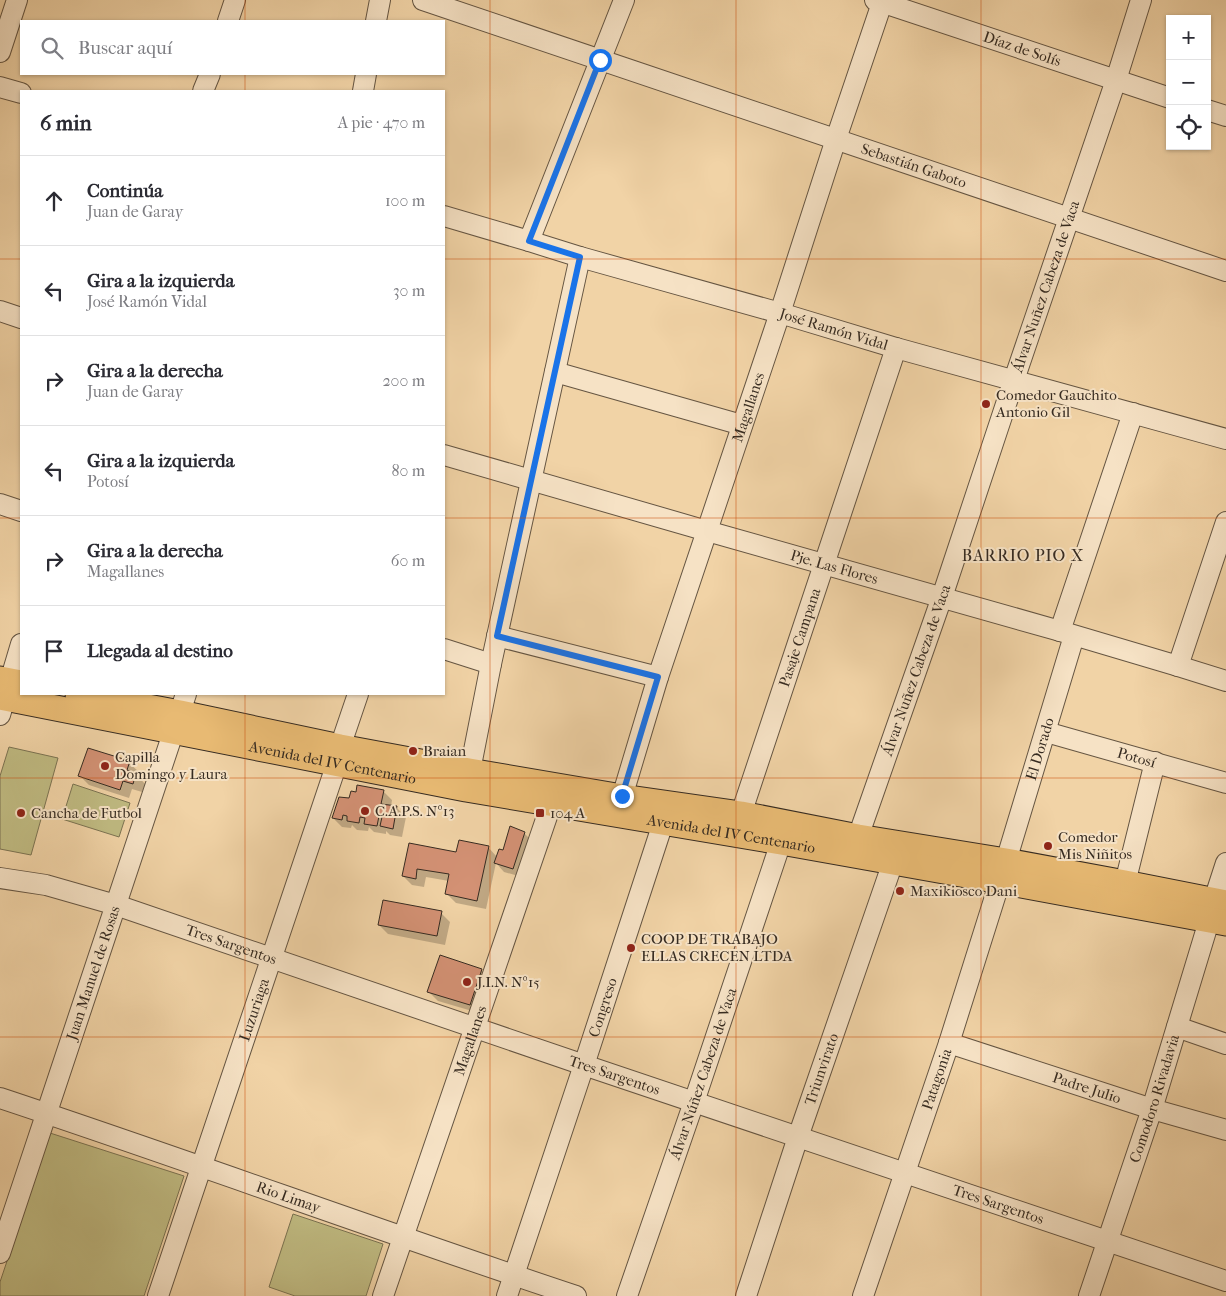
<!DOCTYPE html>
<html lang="es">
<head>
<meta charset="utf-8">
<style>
	body { margin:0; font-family:"IM FELL French Canon",serif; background:#f2f2f3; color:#2b2b33 }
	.controls { position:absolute; right:15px; top:15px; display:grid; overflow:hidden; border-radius:0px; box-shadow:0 1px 4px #0004 }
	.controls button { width:45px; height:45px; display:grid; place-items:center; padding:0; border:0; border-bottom:1px solid #e1e1e2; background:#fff; color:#2b2b33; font:25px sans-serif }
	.stop { position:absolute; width:15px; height:15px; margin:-11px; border:4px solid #1a73e8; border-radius:50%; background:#fff }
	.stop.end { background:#1a73e8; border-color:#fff; box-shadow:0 1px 5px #0008 }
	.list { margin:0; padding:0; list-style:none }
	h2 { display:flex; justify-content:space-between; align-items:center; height:65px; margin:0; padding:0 20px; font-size:21px }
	h2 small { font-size:16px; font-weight:400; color:#7c7c81 }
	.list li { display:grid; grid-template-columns:32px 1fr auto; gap:15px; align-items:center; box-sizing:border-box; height:90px; padding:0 20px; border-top:1px solid #e1e1e2 }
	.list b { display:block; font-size:19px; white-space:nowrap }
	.list p { margin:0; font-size:16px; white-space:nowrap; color:#7c7c81 }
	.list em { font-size:16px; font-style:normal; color:#7c7c81 }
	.icon { flex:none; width:28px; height:28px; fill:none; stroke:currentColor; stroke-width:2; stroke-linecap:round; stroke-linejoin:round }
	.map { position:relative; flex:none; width:1226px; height:1296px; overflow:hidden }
	.search { position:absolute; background:#fff; box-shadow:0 1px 4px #0004; left:20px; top:20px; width:425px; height:55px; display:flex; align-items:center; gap:12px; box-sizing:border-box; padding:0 18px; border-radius:0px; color:#7c7c81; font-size:19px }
	.panel { position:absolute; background:#fff; box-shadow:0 1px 4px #0004; left:20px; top:90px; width:425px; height:605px; border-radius:0px }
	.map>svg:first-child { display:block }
	.green { fill:#c0bb82; stroke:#7b7352 }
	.shadow { fill:#0003 }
	.building { fill:#d39174; stroke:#362b21 }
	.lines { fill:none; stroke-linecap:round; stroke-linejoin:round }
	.minor-casing { stroke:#655542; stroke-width:22 }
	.major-casing { stroke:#362b21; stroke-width:27 }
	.minor { stroke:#f6e2c5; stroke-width:20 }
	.major { stroke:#e8ba73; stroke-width:25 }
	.route { stroke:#1a73e8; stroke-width:6 }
	.grid { fill:none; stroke:#cd520f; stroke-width:1; stroke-opacity:0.55 }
	.poi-dot { fill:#8f2418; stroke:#f6e2c5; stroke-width:2 }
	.labels { text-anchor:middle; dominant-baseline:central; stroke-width:4; stroke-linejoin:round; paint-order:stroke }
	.street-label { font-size:15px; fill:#362b21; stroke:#f6e2c5 }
	.poi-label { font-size:15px; fill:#362b21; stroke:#f6e2c5; text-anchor:start }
	.neighbourhood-label { font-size:16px; letter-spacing:1px; fill:#362b21; stroke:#f6e2c5 }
</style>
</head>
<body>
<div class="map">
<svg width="1226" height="1296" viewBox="0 0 1226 1296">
	<rect width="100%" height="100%" fill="#f1d3a6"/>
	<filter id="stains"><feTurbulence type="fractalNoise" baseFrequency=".004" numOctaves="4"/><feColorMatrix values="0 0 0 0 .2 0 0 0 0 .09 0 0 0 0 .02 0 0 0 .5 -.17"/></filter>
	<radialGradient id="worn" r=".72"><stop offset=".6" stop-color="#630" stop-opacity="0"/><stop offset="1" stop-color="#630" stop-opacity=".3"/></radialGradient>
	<!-- green -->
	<path class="green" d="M 9,747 L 58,758 L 31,855 L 0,849 L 0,776 Z
		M 73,784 L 130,803 L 119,837 L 62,819 Z
		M 50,1133 L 184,1176 L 144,1296 L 0,1296 L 0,1282 Z
		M 293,1214 L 383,1244 L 366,1296 L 295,1296 L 269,1287 Z"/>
	<!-- shadow -->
	<path class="shadow" d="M 129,763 L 138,771 L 137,775 L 145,784 L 142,792 L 132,789 L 129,798 L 89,785 L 80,776 Z
		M 383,791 L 392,800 L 391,807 L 397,808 L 406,817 L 402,837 L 390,835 L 386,831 L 386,834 L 374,832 L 369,827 L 368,831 L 357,830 L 352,825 L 351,828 L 342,827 L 333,818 L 350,799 Z
		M 524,833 L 533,842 L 522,877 L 504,872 L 496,863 L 486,909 L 456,903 L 447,894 L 449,881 L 426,877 L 424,887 L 412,885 L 403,876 L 410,844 L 457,854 L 488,847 L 497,857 Z
		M 441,913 L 450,922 L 445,945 L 388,934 L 379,925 Z
		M 481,970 L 490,979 L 479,1013 L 438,1001 L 429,992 Z"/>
	<!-- building -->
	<path class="building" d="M 88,748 L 130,761 L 127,770 L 136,773 L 133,784 L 123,781 L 120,790 L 78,776 Z
		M 357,785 L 384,790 L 381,804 L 397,806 L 393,829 L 380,826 L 382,817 L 379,816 L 377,826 L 364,824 L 365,818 L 360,817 L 359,823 L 347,821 L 347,816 L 343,815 L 342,820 L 332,818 L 339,797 L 349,798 L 351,791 L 356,792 Z
		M 510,826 L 525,832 L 513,869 L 494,863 L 499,849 L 503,850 Z
		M 459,840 L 489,846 L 477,901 L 445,894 L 449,874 L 417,869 L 416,879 L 402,876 L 409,843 L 456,852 Z
		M 383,900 L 442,911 L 437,936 L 378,925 Z
		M 440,955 L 482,969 L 470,1005 L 427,992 Z"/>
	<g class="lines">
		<!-- minor casing -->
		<g class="minor-casing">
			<g id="minor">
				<path id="s1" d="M 423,0 L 1226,271"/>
				<path id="s2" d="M 875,0 L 1170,98"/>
				<path d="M 228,21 L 235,0"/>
				<path d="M 376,21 L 380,0"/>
				<path d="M 0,52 L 17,0"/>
				<path d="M 0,87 L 21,93"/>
				<path d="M 203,91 L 210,74"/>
				<path d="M 363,91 L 366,74"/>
				<path d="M 1207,110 L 1226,116"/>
				<path id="s3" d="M 444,216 L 529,241 L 580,257 L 780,313 L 896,348 L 1226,439"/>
				<path d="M 529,241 L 624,0"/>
				<path d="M 0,311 L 21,318"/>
				<path d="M 555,372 L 742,425"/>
				<path id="s4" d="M 444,455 L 707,531 L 1060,631 L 1178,666 L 1226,681"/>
				<path d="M 0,504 L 21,511"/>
				<path d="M 1060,631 L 1133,413"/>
				<path d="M 497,636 L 658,677"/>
				<path d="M 444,649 L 491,664"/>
				<path d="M 1178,666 L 1226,522"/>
				<path d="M 0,715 L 21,644"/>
				<path id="s5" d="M 1046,732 L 1226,783"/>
				<path d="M 467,786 L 491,664 L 580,257"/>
				<path id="s6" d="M 619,811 L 622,797 L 658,677 L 780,313 L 836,139 L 883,0"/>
				<path id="s7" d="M 741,814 L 896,348"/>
				<path id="s8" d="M 861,850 L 858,837 L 942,597 L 1014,380 L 1116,80 L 1141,0"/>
				<path id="s9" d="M 0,878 L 46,885 L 116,905 L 584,1065 L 1226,1281"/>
				<path d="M 1125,883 L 1155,762"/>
				<path d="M 1177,1027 L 1226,1044"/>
				<path id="s10" d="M 949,1043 L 1152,1109 L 1226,1130"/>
				<path id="s11" d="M 0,1098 C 193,1162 383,1232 576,1296"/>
				<path id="s12" d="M 0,1253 L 186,694"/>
				<path id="s13" d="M 158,1296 L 337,763 L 340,747 L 358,694"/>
				<path id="s14" d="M 383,1296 L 556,790"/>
				<path id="s15" d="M 507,1296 L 584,1065 L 663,823 L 665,808"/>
				<path id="s16" d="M 627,1296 L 694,1102 L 781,842 L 782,829"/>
				<path id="s17" d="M 746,1296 L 798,1137 L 893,862 L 894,847"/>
				<path id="s18" d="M 863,1296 L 949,1043 L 1000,881 L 1074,636"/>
				<path id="s19" d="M 1089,1296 L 1152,1109 L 1209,921 L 1214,900 L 1226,863"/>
			</g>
		</g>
		<!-- major casing -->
		<g class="major-casing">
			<g id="major">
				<path d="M 0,679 L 21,683"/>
				<path d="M 78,694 L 180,713 L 340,747 L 469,771 L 622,797 L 741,814 L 858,837 L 1006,861 L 1125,883 L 1226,903"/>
				<path id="s20" d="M 0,697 L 466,789 L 781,842 L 1000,881 L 1226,923"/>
			</g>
		</g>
		<!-- minor -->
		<use href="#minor" class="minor"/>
		<!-- major -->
		<use href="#major" class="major"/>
	</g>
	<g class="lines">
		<!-- route -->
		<path class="route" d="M 600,60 L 529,241 L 580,257 L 497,636 L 658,677 L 622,796"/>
	</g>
	<!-- grid -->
	<path class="grid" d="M 245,0 L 245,21M 490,0 L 490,1296M 736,0 L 736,1296M 981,0 L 981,1296M 245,74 L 245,91M 0,259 L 21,259M 444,259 L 1226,259M 0,518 L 21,518M 444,518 L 1226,518M 245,694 L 245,1296M 0,778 L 1226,778M 0,1037 L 1226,1037"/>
	<!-- markers -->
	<g class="poi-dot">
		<circle cx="986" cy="404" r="5"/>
		<circle cx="413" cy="751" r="5"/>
		<circle cx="105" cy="766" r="5"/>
		<circle cx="365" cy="811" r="5"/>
		<circle cx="21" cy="813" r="5"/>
		<rect x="535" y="808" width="10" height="10" rx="2.5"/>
		<circle cx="1048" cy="846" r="5"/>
		<circle cx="900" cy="891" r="5"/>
		<circle cx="631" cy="948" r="5"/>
		<circle cx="467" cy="982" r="5"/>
	</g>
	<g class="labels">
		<!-- street labels -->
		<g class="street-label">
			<text stroke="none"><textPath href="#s2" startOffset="155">Díaz de Solís</textPath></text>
			<text stroke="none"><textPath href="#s1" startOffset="518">Sebastián Gaboto</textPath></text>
			<text stroke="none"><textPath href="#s8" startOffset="595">Álvar Nuñez Cabeza de Vaca</textPath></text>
			<text stroke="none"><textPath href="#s3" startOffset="406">José Ramón Vidal</textPath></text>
			<text stroke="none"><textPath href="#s6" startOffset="424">Magallanes</textPath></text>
			<text stroke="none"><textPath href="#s4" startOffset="406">Pje. Las Flores</textPath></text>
			<text stroke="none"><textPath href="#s7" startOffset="186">Pasaje Campana</textPath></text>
			<text stroke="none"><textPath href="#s8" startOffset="190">Álvar Nuñez Cabeza de Vaca</textPath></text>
			<text stroke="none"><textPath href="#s18" startOffset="575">El Dorado</textPath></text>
			<text stroke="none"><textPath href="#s5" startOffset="94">Potosí</textPath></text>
			<text stroke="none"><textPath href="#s20" startOffset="339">Avenida del IV Centenario</textPath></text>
			<text stroke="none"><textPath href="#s20" startOffset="744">Avenida del IV Centenario</textPath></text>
			<text stroke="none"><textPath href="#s9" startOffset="241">Tres Sargentos</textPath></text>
			<text stroke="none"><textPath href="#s12" startOffset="295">Juan Manuel de Rosas</textPath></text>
			<text stroke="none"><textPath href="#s15" startOffset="304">Congreso</textPath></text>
			<text stroke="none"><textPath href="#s13" startOffset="302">Luzuriaga</textPath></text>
			<text stroke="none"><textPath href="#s14" startOffset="270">Magallanes</textPath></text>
			<text stroke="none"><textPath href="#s17" startOffset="239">Triunvirato</textPath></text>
			<text stroke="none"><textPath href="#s16" startOffset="235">Álvar Núñez Cabeza de Vaca</textPath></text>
			<text stroke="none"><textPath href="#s9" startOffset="646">Tres Sargentos</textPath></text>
			<text stroke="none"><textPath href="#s18" startOffset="229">Patagonia</textPath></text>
			<text stroke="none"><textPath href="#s10" startOffset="145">Padre Julio</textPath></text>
			<text stroke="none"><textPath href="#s19" startOffset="208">Comodoro Rivadavia</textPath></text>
			<text stroke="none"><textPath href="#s11" startOffset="305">Rio Limay</textPath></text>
			<text stroke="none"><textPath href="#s9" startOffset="1051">Tres Sargentos</textPath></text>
		</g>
		<!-- poi labels -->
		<g class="poi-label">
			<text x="996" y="395">Comedor Gauchito<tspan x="996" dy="17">Antonio Gil</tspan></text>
			<text x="423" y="751">Braian</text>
			<text x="115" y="757">Capilla<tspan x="115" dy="17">Domingo y Laura</tspan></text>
			<text x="375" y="811">C.A.P.S. Nº13</text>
			<text x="31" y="813">Cancha de Futbol</text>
			<text x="550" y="813">104 A</text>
			<text x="1058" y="837">Comedor<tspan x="1058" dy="17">Mis Niñitos</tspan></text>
			<text x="910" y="891">Maxikiosco Dani</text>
			<text x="641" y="939">COOP DE TRABAJO<tspan x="641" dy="17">ELLAS CRECEN LTDA</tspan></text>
			<text x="477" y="982">J.I.N. Nº15</text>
		</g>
		<!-- neighbourhood labels -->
		<g class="neighbourhood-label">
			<text x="1023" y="555">BARRIO PIO X</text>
		</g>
	</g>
	<rect width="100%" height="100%" filter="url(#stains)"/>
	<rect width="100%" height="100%" fill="url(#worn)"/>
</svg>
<div class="controls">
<button>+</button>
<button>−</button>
<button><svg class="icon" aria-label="locate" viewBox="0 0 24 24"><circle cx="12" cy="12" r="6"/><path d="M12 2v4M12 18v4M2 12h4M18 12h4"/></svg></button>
</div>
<div class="stop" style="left:600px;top:60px"></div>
<div class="stop end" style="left:622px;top:796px"></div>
<div class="search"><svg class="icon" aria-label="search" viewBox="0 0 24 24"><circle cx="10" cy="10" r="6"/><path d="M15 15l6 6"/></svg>Buscar aquí</div>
<section class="panel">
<h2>6 min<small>A pie · 470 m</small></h2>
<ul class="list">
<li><svg class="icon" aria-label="ahead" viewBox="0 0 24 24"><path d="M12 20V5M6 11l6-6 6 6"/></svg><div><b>Continúa</b><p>Juan de Garay</p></div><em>100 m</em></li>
<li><svg class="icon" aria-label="left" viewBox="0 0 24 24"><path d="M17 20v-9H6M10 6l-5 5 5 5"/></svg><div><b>Gira a la izquierda</b><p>José Ramón Vidal</p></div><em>30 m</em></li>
<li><svg class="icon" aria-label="right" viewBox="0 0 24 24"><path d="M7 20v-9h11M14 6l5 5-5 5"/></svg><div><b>Gira a la derecha</b><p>Juan de Garay</p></div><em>200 m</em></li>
<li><svg class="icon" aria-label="left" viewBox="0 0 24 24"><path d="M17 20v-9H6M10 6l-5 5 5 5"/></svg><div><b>Gira a la izquierda</b><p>Potosí</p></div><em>80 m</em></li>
<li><svg class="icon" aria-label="right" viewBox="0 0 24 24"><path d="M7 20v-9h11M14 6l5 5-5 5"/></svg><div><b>Gira a la derecha</b><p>Magallanes</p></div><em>60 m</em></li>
<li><svg class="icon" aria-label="arrive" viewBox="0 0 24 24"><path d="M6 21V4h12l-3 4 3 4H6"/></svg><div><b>Llegada al destino</b></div></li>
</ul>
</section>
</div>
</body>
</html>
